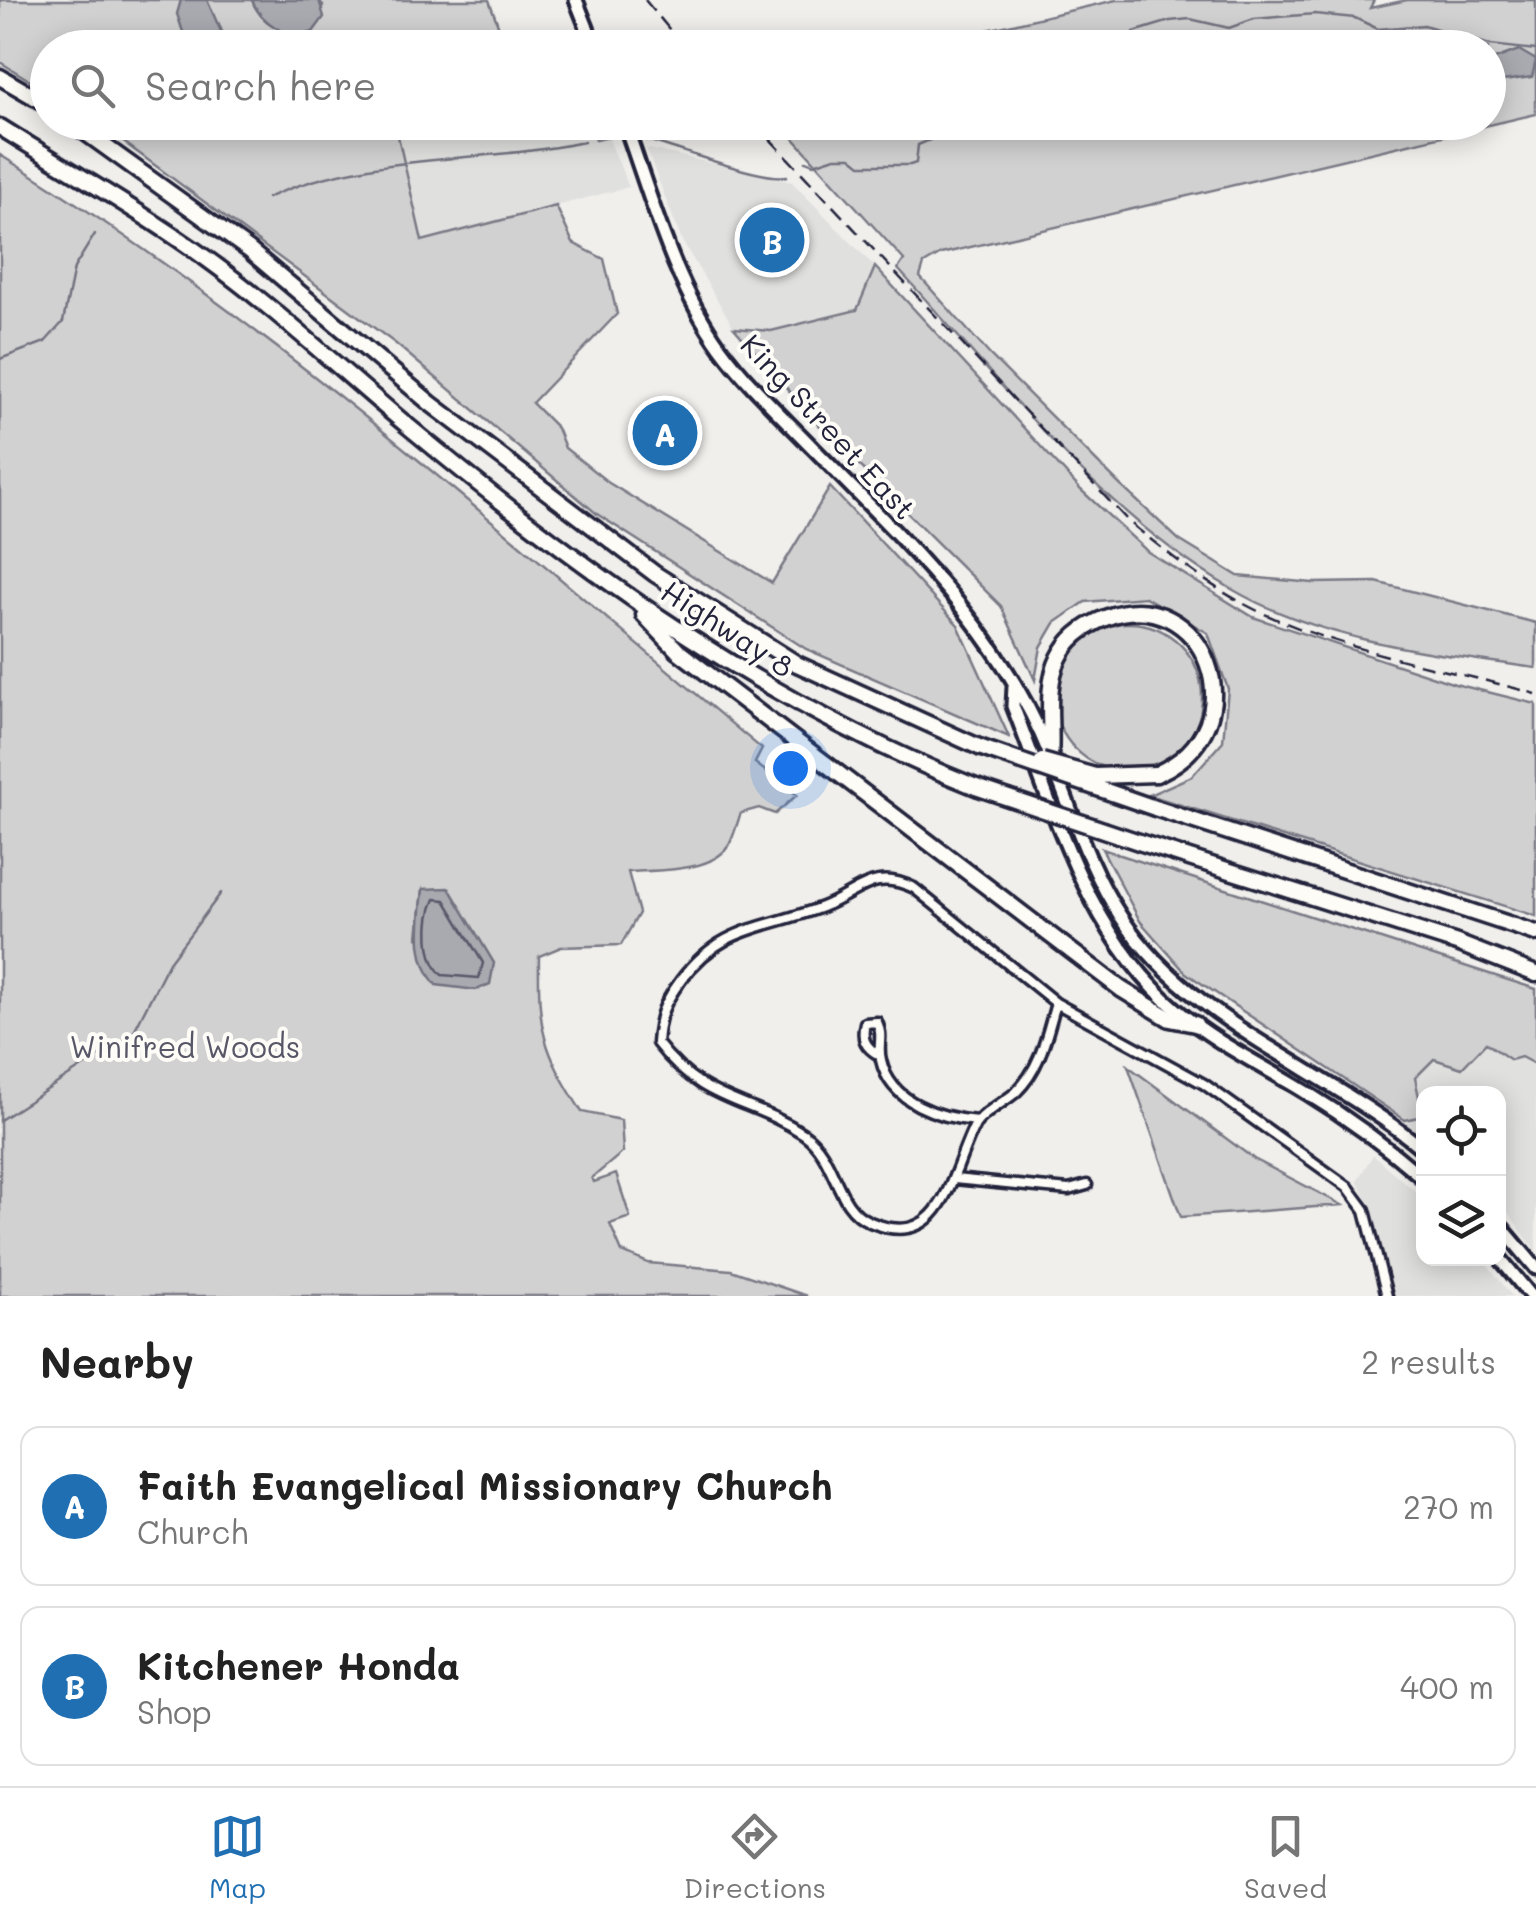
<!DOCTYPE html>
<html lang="en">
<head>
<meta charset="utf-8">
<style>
	body { margin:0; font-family:Mali,sans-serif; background:#f2f2f2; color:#222 }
	.controls { position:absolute; right:30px; bottom:30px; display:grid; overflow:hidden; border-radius:20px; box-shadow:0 5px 25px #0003 }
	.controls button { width:90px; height:90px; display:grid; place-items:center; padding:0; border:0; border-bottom:2px solid #e0e0e0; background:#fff; color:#222; font:50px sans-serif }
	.you { position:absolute; left:790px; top:768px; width:35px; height:35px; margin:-25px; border:8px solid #fff; border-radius:50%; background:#1a73e8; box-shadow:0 0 0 15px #1a73e833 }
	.badge { display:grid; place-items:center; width:65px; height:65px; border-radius:50%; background:#1f6fb2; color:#fff; font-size:32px; font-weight:700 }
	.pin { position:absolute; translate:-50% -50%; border:5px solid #fff; box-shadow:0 2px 10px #0006 }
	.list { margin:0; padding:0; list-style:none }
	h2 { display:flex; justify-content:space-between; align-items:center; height:130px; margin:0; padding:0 40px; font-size:42px }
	h2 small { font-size:32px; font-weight:400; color:#767676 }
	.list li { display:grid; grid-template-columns:65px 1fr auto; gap:30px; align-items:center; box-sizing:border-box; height:160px; margin:0 20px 20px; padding:0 20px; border:2px solid #e0e0e0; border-radius:20px }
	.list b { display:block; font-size:38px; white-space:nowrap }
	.list p { margin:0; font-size:32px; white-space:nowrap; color:#767676 }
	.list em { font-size:32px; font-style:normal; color:#767676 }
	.icon { flex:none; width:55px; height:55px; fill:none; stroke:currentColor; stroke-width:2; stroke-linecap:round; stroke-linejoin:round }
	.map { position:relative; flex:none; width:1536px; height:1296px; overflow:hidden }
	.search { position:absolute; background:#fff; box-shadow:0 5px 25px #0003; left:30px; right:30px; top:30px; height:110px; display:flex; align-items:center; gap:25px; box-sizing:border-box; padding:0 35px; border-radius:55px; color:#767676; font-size:38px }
	.sheet { height:490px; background:#fff }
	nav { display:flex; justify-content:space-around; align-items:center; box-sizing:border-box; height:140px; border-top:2px solid #e0e0e0; background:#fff; font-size:28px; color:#767676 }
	nav a { display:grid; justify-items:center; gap:5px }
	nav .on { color:#1f6fb2 }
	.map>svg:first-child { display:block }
	.built { fill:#e0e0df }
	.green { fill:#d2d1d1; stroke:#7a7a86; stroke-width:2.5; fill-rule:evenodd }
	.water { fill:#a9a9b0; stroke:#737381; stroke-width:2.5 }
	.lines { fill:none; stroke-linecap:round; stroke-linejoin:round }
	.shore { stroke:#58586a; stroke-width:2.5 }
	.stream { stroke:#737381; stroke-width:2.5 }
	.minor-casing { stroke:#22223b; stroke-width:15 }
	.secondary-casing { stroke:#22223b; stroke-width:19 }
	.motorway-casing { stroke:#22223b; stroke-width:21 }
	.minor { stroke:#fdfcf7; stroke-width:8 }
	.secondary { stroke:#fdfcf7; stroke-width:11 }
	.motorway { stroke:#fdfcf7; stroke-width:14 }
	.rail { stroke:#22223b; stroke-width:2.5; stroke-dasharray:15 8; stroke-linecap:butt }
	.motorway-bridge-casing { stroke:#22223b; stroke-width:21; stroke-linecap:butt }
	.motorway-bridge { stroke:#fdfcf7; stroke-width:14 }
	.labels { text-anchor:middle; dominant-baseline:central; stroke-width:8; stroke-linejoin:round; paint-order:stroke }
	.street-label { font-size:30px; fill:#22223b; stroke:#fdfcf7 }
	.park-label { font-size:30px; fill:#575768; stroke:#fdfcf7 }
</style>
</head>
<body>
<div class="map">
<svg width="1536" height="1296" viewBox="0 0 1536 1296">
	<rect width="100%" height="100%" fill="#f0efec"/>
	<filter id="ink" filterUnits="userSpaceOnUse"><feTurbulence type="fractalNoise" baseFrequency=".01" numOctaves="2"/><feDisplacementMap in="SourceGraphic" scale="20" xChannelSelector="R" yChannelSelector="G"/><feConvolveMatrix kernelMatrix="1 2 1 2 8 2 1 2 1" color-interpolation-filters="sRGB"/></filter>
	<g filter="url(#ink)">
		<!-- built -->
		<path class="built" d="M 395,123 L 602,123 L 629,187 L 421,241 Z
			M 646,148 L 792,182 L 875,267 L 857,310 L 770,331 L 734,328 L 682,241 Z
			M 1494,1027 L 1536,1059 L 1536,1251 L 1499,1200 L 1498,1094 L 1424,1094 L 1423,1137 L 1401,1118 L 1411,1075 L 1433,1054 Z
			M 1373,1155 L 1423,1198 L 1424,1258 L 1483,1259 L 1512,1296 L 1395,1296 L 1373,1211 L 1357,1181 Z"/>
		<!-- green -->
		<path class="green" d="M 0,0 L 252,0 C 261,24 281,32 305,35 L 323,6 L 319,0 L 489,0 L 506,47 L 228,47 L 219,24 L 207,38 L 213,47 L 48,48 L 47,91 L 0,62 Z
			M 1116,0 L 1374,0 L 1370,8 L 1407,0 L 1536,0 L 1536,114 L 941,254 L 924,264 L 920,277 L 991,356 L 1118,483 L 1179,540 L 1238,576 L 1313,583 L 1376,582 L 1536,623 L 1536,668 C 1433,653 1321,642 1230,588 C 1098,511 1000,380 898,269 L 904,260 L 780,123 L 1488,122 L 1488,48 L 914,47 Z
			M 98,123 L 395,123 L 422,241 L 556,206 L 573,243 L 604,259 L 617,314 L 532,403 L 557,428 L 565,448 L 609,483 L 772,583 L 830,487 L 958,625 L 1009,737 L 806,649 L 597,514 L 396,344 Z
			M 0,155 C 275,323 515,544 762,749 L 755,763 L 797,795 L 775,814 L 759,808 L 741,813 C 737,823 734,836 729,845 C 712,873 656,870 628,872 L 639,913 L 621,945 L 561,947 L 539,956 C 538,1030 542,1049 582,1112 L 621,1120 L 623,1152 L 592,1178 L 594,1182 L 616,1174 L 630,1217 L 610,1224 L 622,1252 L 648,1263 L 731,1270 L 807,1296 L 0,1296 ZM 423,889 L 490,984 L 418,937 Z
			M 875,267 L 1081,490 L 1148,552 L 1253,617 L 1455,684 L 1536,704 L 1536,916 L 1149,795 L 1192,776 L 1223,741 L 1228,689 L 1208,633 L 1145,597 L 1085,602 L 1055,623 L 1041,647 L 1035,680 L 1001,606 L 819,425 L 734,328 L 771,331 L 857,310 Z
			M1054 697a74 74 0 1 1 148 0a74 74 0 1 1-148 0Z
			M 1102,849 L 1536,989 L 1536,1065 L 1521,1057 L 1511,1060 L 1486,1043 L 1462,1068 L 1434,1059 L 1415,1078 L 1423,1116 L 1405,1120 L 1186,973 L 1140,921 Z
			M 1128,1066 L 1254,1159 L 1342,1205 L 1181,1217 Z"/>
		<!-- water -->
		<path class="water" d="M 181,0 L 207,0 L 228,47 L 213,47 L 206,37 L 198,45 L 186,41 L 177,14 Z
			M 252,0 L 319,0 L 324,17 L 313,32 C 289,42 260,22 252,0 Z
			M 1519,50 L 1536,60 L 1532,77 L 1489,83 L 1489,61 Z
			M 449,888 L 494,963 L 490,984 L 476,990 L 436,985 C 413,958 420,923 423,889 Z"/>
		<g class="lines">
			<!-- shore -->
			<path class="shore" d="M 435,899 L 445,900 L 483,963 L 479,978 L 442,975 C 425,959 425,919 435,899 Z"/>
			<!-- stream -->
			<path class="stream" d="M 1130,48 L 1134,32 L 1170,21 L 1190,19 L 1229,28 L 1254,19 L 1315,14 L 1355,18 L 1378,29 L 1424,25 L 1490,45 L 1536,50
				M 643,139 C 675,147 761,181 787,176
				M 595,140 L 614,136
				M 806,161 L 814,164 L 835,157 L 851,157 L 861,165 L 910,165 L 916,163 L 918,145 L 953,130 L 964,130 L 965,122
				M 267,198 C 366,152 479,164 584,142
				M 0,359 L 45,342 L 63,322 L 74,268 L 95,234
				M 0,1120 L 132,1035 L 169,962 L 221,893"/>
			<!-- minor casing -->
			<g class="minor-casing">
				<path id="minor" d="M 1056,1003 C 1047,1034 1041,1068 1016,1092 C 1005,1102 982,1113 975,1125 C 951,1171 944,1253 870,1222 C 834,1207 837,1157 804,1134 C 748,1097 705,1105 657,1043 C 659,1015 664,1003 681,980 C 722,925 762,930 822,907 C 860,892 873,868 914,888 L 1056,1003 L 1204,1084 L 1348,1187 L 1365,1210 L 1387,1296
					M 879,1055 C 865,1047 861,1039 865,1023 L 877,1022 C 884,1037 877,1045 881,1060 C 890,1103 940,1118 977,1121
					M 954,1179 L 1069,1190 L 1087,1185"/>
			</g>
			<!-- secondary casing -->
			<g class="secondary-casing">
				<path id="secondary" d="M 576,0 L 595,48
					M 624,122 C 651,196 673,282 720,347 C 747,384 781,415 813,448 C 904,541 1000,630 1049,753
					M 1014,686 L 1013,706 C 1055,812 1087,935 1178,1011 C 1217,1044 1264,1066 1307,1093 C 1348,1118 1387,1147 1424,1179
					M 1055,770 C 1075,820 1091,872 1121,917 C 1191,1024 1328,1069 1424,1150
					M 1498,1223 L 1536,1268
					M 1498,1256 L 1531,1296"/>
			</g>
			<!-- motorway casing -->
			<g class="motorway-casing">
				<path id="motorway" d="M 0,77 L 48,105
					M 71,122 L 249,250 L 430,403 L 655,574 L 797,664 L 979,747
					M 0,127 C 78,176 162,223 235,280 C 295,326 351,379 409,427 C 582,571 766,704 976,787
					M 644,615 L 678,651 L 1121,989 L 1170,1019 L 1195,1024
					M 1050,756 C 1053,724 1044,688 1059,658 C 1068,639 1085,626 1105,618 C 1202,578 1264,727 1156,774
					M 1155,808 L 1536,933
					M 1142,843 L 1457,943 L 1536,974"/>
			</g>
			<!-- minor -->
			<use href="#minor" class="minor"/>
			<!-- secondary -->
			<use href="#secondary" class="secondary"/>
			<!-- motorway -->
			<use href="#motorway" class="motorway"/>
			<!-- rail -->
			<path class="rail" d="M 645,0 L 685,48
				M 754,122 L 1129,522 C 1170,555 1209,587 1256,610 C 1342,651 1444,668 1536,694"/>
			<!-- motorway-bridge casing -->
			<g class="motorway-bridge-casing">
				<path id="motorway-bridge" d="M 979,747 L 1155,808
					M 1042,761 L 1095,776 L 1156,774
					M 976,787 L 1142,843"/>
			</g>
			<!-- motorway-bridge -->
			<use href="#motorway-bridge" class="motorway-bridge"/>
		</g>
	</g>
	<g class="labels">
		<!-- street labels -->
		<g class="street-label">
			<text transform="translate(829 426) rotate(47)">King Street East</text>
			<text transform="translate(728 628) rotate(33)">Highway 8</text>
		</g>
		<!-- park labels -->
		<g class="park-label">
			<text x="185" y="1046">Winifred Woods</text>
		</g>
	</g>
</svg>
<div class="controls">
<button><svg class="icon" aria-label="locate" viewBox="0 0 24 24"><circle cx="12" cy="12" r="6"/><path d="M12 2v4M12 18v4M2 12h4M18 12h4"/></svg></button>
<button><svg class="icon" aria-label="layers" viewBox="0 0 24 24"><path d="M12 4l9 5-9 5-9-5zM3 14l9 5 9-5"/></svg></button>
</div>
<div class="you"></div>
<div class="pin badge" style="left:665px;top:433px">A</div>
<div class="pin badge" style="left:772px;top:240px">B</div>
<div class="search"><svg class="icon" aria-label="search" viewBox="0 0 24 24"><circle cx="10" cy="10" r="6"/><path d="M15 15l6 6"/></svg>Search here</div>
</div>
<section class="sheet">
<h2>Nearby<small>2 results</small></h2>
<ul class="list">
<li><span class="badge">A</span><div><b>Faith Evangelical Missionary Church</b><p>Church</p></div><em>270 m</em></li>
<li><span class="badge">B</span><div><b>Kitchener Honda</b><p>Shop</p></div><em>400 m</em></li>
</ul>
</section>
<nav>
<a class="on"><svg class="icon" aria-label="map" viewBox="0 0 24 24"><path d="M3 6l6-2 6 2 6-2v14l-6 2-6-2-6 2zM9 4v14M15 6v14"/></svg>Map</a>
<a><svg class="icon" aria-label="directions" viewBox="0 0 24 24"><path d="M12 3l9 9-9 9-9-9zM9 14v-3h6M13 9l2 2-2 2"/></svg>Directions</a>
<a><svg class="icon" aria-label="saved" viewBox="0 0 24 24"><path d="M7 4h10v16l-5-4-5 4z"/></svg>Saved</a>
</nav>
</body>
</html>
